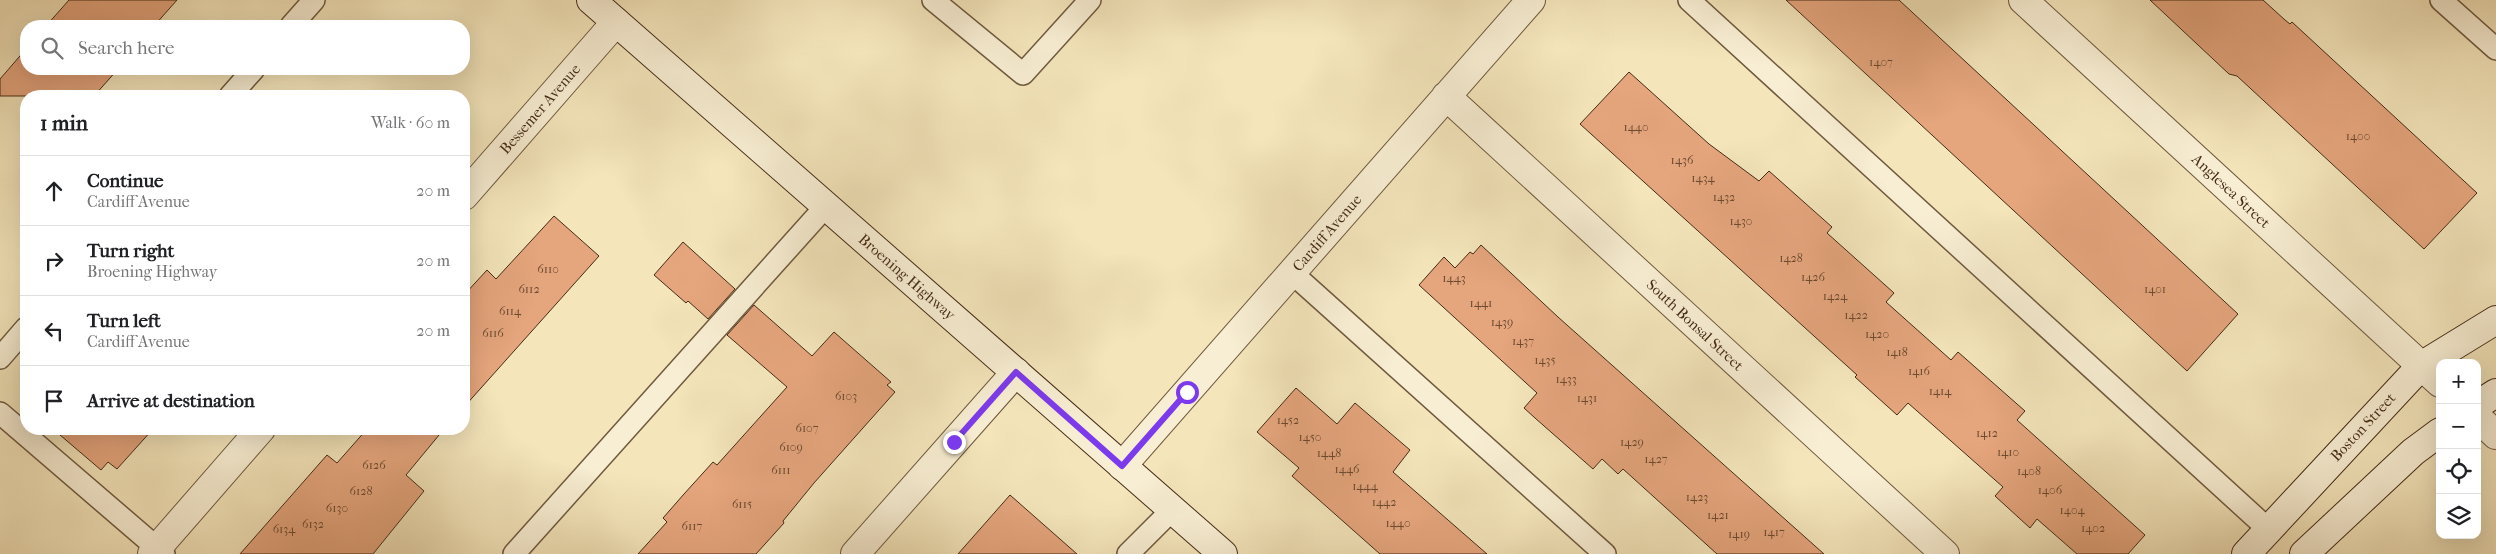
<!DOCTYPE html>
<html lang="en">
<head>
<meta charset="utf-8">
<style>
	body { margin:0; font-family:"IM FELL French Canon",serif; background:#f6f6f6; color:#202124 }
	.controls { position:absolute; right:15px; bottom:15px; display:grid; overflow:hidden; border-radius:10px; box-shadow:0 5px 20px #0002 }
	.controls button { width:45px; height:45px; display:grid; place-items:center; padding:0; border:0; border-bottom:1px solid #e0e0e0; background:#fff; color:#202124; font:25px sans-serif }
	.stop { position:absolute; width:15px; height:15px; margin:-11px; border:4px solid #7c3aed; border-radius:50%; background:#fff }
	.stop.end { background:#7c3aed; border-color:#fff; box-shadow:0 1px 5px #0008 }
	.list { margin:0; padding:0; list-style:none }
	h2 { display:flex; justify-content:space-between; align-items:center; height:65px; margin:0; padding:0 20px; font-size:21px }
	h2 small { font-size:16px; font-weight:400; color:#757577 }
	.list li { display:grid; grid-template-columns:32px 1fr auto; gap:15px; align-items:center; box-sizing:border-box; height:70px; padding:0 20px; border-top:1px solid #e0e0e0 }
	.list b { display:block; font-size:19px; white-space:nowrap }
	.list p { margin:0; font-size:16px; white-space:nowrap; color:#757577 }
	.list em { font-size:16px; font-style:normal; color:#757577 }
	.icon { flex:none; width:28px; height:28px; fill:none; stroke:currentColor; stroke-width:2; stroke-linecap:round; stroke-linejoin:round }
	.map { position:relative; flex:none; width:2496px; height:554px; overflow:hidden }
	.search { position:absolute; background:#fff; box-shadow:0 5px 20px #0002; left:20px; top:20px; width:450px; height:55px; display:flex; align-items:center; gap:12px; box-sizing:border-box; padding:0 18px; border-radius:20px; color:#757577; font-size:19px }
	.panel { position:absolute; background:#fff; box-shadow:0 5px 20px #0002; left:20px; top:90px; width:450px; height:345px; border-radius:20px }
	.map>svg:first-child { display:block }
	.building { fill:#e5a57d; stroke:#442b16 }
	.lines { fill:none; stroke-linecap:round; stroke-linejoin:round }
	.lane-casing { stroke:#705a3f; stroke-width:24 }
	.street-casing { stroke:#705a3f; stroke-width:30 }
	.secondary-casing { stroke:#442b16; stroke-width:30 }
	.lane { stroke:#f8eed3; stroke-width:21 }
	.street { stroke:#f8eed3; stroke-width:28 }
	.secondary { stroke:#f8eed3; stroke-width:28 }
	.route { stroke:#7c3aed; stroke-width:6 }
	.labels { text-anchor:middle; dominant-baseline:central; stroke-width:4.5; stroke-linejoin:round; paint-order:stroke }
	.number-label { font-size:12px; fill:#6c4a30 }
	.street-label { font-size:15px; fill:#442b16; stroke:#f8eed3 }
</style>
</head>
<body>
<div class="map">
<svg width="2496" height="554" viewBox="0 0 2496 554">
	<rect width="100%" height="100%" fill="#f4e5bb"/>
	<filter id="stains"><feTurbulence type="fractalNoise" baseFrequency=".004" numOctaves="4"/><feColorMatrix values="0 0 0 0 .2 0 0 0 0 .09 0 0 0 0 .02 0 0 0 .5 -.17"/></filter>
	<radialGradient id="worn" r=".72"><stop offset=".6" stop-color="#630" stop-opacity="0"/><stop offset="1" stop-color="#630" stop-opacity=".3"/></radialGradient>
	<!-- building -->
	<path class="building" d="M 69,0 L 177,0 L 154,26 L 46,26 Z
		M 1786,0 L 1899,0 L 2238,314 L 2187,371 Z
		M 2150,0 L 2263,0 L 2285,20 L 2290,24 L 2292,22 L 2477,193 L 2424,249 L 2237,76 L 2229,74 Z
		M 26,49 L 26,69 L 118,69 L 94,96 L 0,96 L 0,79 Z
		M 1629,72 L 1709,144 L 1759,181 L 1769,171 L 1832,227 L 1827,233 L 1894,293 L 1886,302 L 1951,360 L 1958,352 L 2025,411 L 2017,420 L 2145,535 L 2128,554 L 2077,554 L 2037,519 L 2030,528 L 1995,496 L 2003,487 L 1908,403 L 1897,415 L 1855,377 L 1857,375 L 1580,124 Z
		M 554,216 L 599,256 L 464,407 L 464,295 L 487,270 L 496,279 Z
		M 683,242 L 735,289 L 708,319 L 688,301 L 686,303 L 654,275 Z
		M 1481,245 L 1558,317 L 1824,554 L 1717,554 L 1623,469 L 1618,474 L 1602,459 L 1593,469 L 1535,418 L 1524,408 L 1537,393 L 1419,285 L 1444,257 L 1455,268 L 1470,252 L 1473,254 Z
		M 754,305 L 812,356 L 834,332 L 891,382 L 887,385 L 895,392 L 814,483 L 783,521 L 784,523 L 756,554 L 638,554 L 667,522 L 663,518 L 684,494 L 713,462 L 717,465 L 787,387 L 727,335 Z
		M 1296,388 L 1337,424 L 1355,403 L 1410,450 L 1393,472 L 1487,554 L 1380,554 L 1292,476 L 1299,468 L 1257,432 Z
		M 53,429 L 153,429 L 117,469 L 108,462 L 101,470 Z
		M 367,429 L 444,429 L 406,475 L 424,491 L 373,554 L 240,554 L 327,455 L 337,463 Z
		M 1010,495 L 1077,554 L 958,554 Z"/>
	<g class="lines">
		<!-- lane casing -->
		<g class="lane-casing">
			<path id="lane" d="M 933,0 L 1023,74 L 1090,0
				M 1689,0 L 2268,529
				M 2441,0 L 2496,49
				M 291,26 L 314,0
				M 230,96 L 254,69
				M 1292,273 L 1605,554
				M 0,358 L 26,328
				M 0,413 L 164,554
				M 514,554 L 826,206
				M 1128,554 L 1172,510"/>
		</g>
		<!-- street casing -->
		<g class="street-casing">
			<path id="street" d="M 2023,0 L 2440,383
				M 1446,96 L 1945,554
				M 464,196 L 616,22
				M 2477,417 L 2496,435
				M 1122,466 L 1531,0
				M 152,554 L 261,429
				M 855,554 L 1016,372"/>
		</g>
		<!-- secondary casing -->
		<g class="secondary-casing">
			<path id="secondary" d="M 591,0 L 1223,554
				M 2477,405 L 2496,393
				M 2246,554 L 2421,366 L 2496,320
				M 2304,554 L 2413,452 L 2440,432"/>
		</g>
		<!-- lane -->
		<use href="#lane" class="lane"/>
		<!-- street -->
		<use href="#street" class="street"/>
		<!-- secondary -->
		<use href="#secondary" class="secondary"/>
	</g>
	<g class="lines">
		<!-- route -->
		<path class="route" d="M 954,442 L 1016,372 L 1122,466 L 1187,392"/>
	</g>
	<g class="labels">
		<!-- number labels -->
		<g class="number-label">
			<text x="1881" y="62">1407</text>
			<text x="1636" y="127">1440</text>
			<text x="2358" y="136">1400</text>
			<text x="1682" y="160">1436</text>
			<text x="1703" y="178">1434</text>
			<text x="1724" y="197">1432</text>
			<text x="1741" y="221">1430</text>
			<text x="1791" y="258">1428</text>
			<text x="548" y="269">6110</text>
			<text x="1813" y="277">1426</text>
			<text x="1454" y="278">1443</text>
			<text x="529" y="289">6112</text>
			<text x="2155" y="289">1401</text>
			<text x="1835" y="296">1424</text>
			<text x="1481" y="303">1441</text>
			<text x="510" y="311">6114</text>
			<text x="1856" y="315">1422</text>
			<text x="1502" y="322">1439</text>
			<text x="493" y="333">6116</text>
			<text x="1877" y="334">1420</text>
			<text x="1523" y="341">1437</text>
			<text x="1897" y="352">1418</text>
			<text x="1545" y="360">1435</text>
			<text x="1919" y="371">1416</text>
			<text x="1566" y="379">1433</text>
			<text x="1940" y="391">1414</text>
			<text x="846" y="396">6103</text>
			<text x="1587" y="398">1431</text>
			<text x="1288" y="420">1452</text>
			<text x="807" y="428">6107</text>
			<text x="1987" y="433">1412</text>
			<text x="1310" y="437">1450</text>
			<text x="1632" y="442">1429</text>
			<text x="791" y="447">6109</text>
			<text x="2008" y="452">1410</text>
			<text x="1329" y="453">1448</text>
			<text x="1656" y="459">1427</text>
			<text x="374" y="465">6126</text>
			<text x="1347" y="469">1446</text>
			<text x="781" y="470">6111</text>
			<text x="2029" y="471">1408</text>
			<text x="1365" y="486">1444</text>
			<text x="2050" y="490">1406</text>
			<text x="361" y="491">6128</text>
			<text x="1697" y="497">1423</text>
			<text x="1384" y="502">1442</text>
			<text x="742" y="504">6115</text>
			<text x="337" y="508">6130</text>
			<text x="2072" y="510">1404</text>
			<text x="1718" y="515">1421</text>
			<text x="1398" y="523">1440</text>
			<text x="313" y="524">6132</text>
			<text x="692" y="526">6117</text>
			<text x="2093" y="528">1402</text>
			<text x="284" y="529">6134</text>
			<text x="1774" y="532">1417</text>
			<text x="1739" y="534">1419</text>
		</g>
		<!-- street labels -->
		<g class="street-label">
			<text transform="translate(540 109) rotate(-49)">Bessemer Avenue</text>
			<text transform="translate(2231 191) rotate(43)">Anglesea Street</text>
			<text transform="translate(1327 233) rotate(-49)">Cardiff Avenue</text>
			<text transform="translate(907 277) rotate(41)">Broening Highway</text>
			<text transform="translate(1695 325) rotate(43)">South Bonsal Street</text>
			<text transform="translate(2363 427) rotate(-47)">Boston Street</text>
		</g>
	</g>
	<rect width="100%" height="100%" filter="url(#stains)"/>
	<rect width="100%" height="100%" fill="url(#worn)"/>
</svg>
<div class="controls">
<button>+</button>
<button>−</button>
<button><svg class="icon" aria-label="locate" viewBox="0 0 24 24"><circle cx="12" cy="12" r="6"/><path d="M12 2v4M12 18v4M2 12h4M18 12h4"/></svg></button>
<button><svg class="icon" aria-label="layers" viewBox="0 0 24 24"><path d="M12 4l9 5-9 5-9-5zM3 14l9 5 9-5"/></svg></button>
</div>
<div class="stop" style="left:1187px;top:392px"></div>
<div class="stop end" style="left:954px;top:442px"></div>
<div class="search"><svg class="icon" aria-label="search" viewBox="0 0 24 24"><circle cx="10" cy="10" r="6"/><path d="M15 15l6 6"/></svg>Search here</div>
<section class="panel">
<h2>1 min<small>Walk · 60 m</small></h2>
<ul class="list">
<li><svg class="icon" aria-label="ahead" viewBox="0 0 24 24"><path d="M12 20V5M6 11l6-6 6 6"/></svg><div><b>Continue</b><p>Cardiff Avenue</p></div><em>20 m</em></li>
<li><svg class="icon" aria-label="right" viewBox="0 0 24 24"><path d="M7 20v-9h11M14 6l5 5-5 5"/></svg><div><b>Turn right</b><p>Broening Highway</p></div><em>20 m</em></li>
<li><svg class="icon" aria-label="left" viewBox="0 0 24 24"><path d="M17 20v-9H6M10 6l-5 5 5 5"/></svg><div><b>Turn left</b><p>Cardiff Avenue</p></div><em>20 m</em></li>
<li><svg class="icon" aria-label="arrive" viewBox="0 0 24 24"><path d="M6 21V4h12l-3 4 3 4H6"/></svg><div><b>Arrive at destination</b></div></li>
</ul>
</section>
</div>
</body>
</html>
